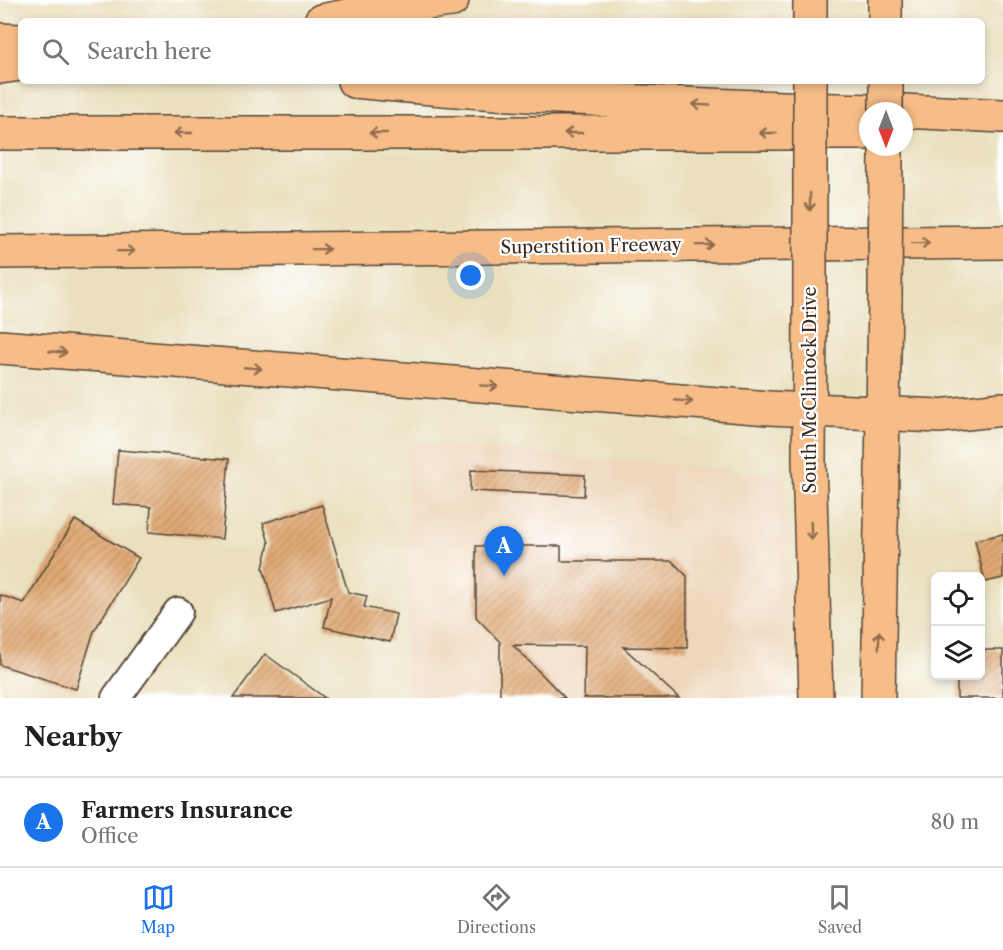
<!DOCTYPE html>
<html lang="en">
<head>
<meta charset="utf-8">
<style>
	body { margin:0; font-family:"Libre Caslon Text",serif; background:#f6f6f6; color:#202124 }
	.controls { position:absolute; right:18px; bottom:18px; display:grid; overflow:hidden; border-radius:9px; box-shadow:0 3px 9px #0003 }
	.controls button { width:54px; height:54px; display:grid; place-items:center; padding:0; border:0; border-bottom:2px solid #e0e0e0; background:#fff; color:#202124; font:30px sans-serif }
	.compass { position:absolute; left:859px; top:102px; width:54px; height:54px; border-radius:50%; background:#fff; box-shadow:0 3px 9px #0003; rotate:180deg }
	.you { position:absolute; left:471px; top:276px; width:21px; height:21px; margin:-15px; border:4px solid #fff; border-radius:50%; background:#1a73e8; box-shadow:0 0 0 9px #1a73e833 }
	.badge { display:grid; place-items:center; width:39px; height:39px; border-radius:50%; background:#1a73e8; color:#fff; font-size:20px; font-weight:700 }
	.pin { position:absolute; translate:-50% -50px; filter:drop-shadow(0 2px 3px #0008) }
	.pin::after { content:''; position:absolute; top:32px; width:21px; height:18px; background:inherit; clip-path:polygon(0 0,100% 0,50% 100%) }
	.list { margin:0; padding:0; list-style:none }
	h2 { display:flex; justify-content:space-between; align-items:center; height:78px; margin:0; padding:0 24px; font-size:26px }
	h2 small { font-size:20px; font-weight:400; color:#757577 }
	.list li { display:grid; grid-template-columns:39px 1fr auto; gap:18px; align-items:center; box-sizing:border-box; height:90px; padding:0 24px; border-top:2px solid #e0e0e0 }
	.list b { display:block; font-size:22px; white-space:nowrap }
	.list p { margin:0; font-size:20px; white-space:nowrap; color:#757577 }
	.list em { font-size:20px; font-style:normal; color:#757577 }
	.icon { flex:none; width:33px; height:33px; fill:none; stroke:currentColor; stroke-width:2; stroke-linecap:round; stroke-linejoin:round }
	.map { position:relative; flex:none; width:1003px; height:698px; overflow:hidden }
	.search { position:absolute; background:#fff; box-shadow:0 3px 9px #0003; left:18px; right:18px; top:18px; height:66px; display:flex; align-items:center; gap:15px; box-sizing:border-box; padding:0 21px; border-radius:9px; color:#757577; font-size:22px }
	.sheet { height:168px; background:#fff }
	nav { display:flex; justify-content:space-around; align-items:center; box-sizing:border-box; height:84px; border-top:2px solid #e0e0e0; background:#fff; font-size:16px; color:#757577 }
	nav a { display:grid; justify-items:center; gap:3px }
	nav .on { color:#1a73e8 }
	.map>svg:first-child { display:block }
	.built { fill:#eed7bb }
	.building { fill:url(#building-hatch) }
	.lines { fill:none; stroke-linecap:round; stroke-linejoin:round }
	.minor-casing { stroke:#554536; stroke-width:32 }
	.major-casing { stroke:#554536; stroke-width:36 }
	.highway-casing { stroke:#554536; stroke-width:36 }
	.minor { stroke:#fff; stroke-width:28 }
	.major { stroke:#f7bd88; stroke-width:33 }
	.highway { stroke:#f7bd88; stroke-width:33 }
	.major-bridge-casing { stroke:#554536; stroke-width:36; stroke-linecap:butt }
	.major-bridge { stroke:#f7bd88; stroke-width:33 }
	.oneway { stroke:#906c4e }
	.labels { text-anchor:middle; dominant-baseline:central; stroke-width:4.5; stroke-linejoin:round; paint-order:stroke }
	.street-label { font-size:18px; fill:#3b2a1e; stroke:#fff }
</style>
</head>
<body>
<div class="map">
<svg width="1003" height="698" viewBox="0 0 1003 698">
	<defs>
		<pattern id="building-hatch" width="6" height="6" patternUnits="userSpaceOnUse" patternTransform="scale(1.5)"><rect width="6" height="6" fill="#e1aa76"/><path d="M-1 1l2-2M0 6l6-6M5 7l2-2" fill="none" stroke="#b88b60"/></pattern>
	</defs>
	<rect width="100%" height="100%" fill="#fff"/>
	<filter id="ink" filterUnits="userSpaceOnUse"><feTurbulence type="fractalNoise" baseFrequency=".0167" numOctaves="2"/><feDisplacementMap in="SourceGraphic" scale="12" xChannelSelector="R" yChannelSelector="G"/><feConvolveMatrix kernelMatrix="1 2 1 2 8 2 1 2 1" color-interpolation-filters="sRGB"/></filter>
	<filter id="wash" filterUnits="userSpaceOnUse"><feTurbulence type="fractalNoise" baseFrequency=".008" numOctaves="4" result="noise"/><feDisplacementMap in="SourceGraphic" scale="24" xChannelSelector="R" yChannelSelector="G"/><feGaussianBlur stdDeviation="1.35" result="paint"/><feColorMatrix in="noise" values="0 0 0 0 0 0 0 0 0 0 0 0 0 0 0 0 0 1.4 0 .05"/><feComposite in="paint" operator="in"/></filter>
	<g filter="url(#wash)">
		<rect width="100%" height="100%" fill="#eae0be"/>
		<!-- built -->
		<path class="built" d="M 408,442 L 711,468 L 785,476 L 795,698 L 406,698 Z"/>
		<g id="blocks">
			<!-- building -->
			<path class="building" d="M 118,450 L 229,459 L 222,539 L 149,532 L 151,507 L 113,504 Z
				M 471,470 L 585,475 L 584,496 L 470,491 Z
				M 322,505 L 348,592 L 367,596 L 364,607 L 396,614 L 390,642 L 324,627 L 331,597 L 276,613 L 263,568 L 269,543 L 263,523 Z
				M 75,520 L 139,558 L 94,631 L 76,689 L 0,665 L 0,595 L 24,603 Z
				M 1003,534 L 1003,578 L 985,582 L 975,540 Z
				M 476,546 L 561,546 L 561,561 L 672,561 L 687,576 L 687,648 L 623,647 L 679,698 L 584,698 L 585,646 L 513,645 L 565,698 L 500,698 L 500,642 L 476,617 Z
				M 981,650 L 1003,650 L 1003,698 L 957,698 L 957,675 L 981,675 Z
				M 265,654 L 325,698 L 233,698 Z"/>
		</g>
	</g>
	<g filter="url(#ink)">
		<use href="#blocks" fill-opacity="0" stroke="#554536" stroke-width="1.5"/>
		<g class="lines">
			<!-- minor casing -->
			<g class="minor-casing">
				<path id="minor" d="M 116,698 L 178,612"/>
			</g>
			<!-- major casing -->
			<g class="major-casing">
				<path id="major" d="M 885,0 L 885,21
					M 810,21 L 810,0
					M 810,316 L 809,460 L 816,698
					M 878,698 L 885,299"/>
			</g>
			<!-- highway casing -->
			<g class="highway-casing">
				<path id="highway" d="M 321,21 L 393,7 L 452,0
					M 0,40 L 21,41
					M 0,67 L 21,64
					M 354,81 C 527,98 701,106 875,111
					M 904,111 L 1003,116
					M 0,133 L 868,133
					M 0,252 L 1003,242
					M 0,347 L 769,408 L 939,416 L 1003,409"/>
			</g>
			<!-- minor -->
			<use href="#minor" class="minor"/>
			<!-- major -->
			<use href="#major" class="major"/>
			<!-- highway -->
			<use href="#highway" class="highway"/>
			<!-- major-bridge casing -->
			<g class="major-bridge-casing">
				<path id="major-bridge" d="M 810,81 L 810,316
					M 886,111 L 886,81
					M 885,299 L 886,147"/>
			</g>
			<!-- major-bridge -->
			<use href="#major-bridge" class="major-bridge"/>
		</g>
		<!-- one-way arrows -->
		<defs><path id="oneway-shaft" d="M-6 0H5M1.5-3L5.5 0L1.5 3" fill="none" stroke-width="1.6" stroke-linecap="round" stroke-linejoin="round" transform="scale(1.5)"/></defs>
		<g class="oneway">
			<use href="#oneway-shaft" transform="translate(701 105) rotate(-177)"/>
			<use href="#oneway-shaft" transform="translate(183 133) rotate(180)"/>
			<use href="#oneway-shaft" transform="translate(378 133) rotate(180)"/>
			<use href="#oneway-shaft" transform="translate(573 133) rotate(180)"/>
			<use href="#oneway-shaft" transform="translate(768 133) rotate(180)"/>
			<use href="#oneway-shaft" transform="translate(810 202) rotate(90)"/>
			<use href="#oneway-shaft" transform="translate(921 243) rotate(-1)"/>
			<use href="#oneway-shaft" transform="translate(705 245) rotate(-1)"/>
			<use href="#oneway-shaft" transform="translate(321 249) rotate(-1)"/>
			<use href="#oneway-shaft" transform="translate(126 251) rotate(-1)"/>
			<use href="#oneway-shaft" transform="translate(58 352) rotate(5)"/>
			<use href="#oneway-shaft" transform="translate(253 368) rotate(5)"/>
			<use href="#oneway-shaft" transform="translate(489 386) rotate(4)"/>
			<use href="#oneway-shaft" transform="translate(684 401) rotate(4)"/>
			<use href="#oneway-shaft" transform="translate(811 531) rotate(88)"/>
			<use href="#oneway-shaft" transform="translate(879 640) rotate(-89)"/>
		</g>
	</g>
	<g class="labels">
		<!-- street labels -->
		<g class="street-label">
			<text transform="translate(591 246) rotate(-1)">Superstition Freeway</text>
			<text transform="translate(810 390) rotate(-90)">South McClintock Drive</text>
		</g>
	</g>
</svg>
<div class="controls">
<button><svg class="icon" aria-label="locate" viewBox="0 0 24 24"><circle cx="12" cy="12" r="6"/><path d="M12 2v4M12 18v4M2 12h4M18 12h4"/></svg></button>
<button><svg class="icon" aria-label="layers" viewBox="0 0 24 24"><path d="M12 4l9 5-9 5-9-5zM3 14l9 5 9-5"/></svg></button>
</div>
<svg class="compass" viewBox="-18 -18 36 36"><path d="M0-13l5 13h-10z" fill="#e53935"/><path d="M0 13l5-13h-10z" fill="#757577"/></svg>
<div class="you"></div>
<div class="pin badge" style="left:504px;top:576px">A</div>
<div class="search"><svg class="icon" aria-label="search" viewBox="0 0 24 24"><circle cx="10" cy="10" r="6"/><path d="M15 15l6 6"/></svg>Search here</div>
</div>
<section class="sheet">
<h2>Nearby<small></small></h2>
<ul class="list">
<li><span class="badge">A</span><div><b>Farmers Insurance</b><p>Office</p></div><em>80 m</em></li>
</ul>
</section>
<nav>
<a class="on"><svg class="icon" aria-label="map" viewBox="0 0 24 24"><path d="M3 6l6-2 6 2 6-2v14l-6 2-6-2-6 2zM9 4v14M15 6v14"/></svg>Map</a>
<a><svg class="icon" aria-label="directions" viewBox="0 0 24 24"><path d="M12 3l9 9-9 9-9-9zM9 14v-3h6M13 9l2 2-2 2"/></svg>Directions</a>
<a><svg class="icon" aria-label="saved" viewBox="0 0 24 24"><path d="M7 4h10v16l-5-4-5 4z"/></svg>Saved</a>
</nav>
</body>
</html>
